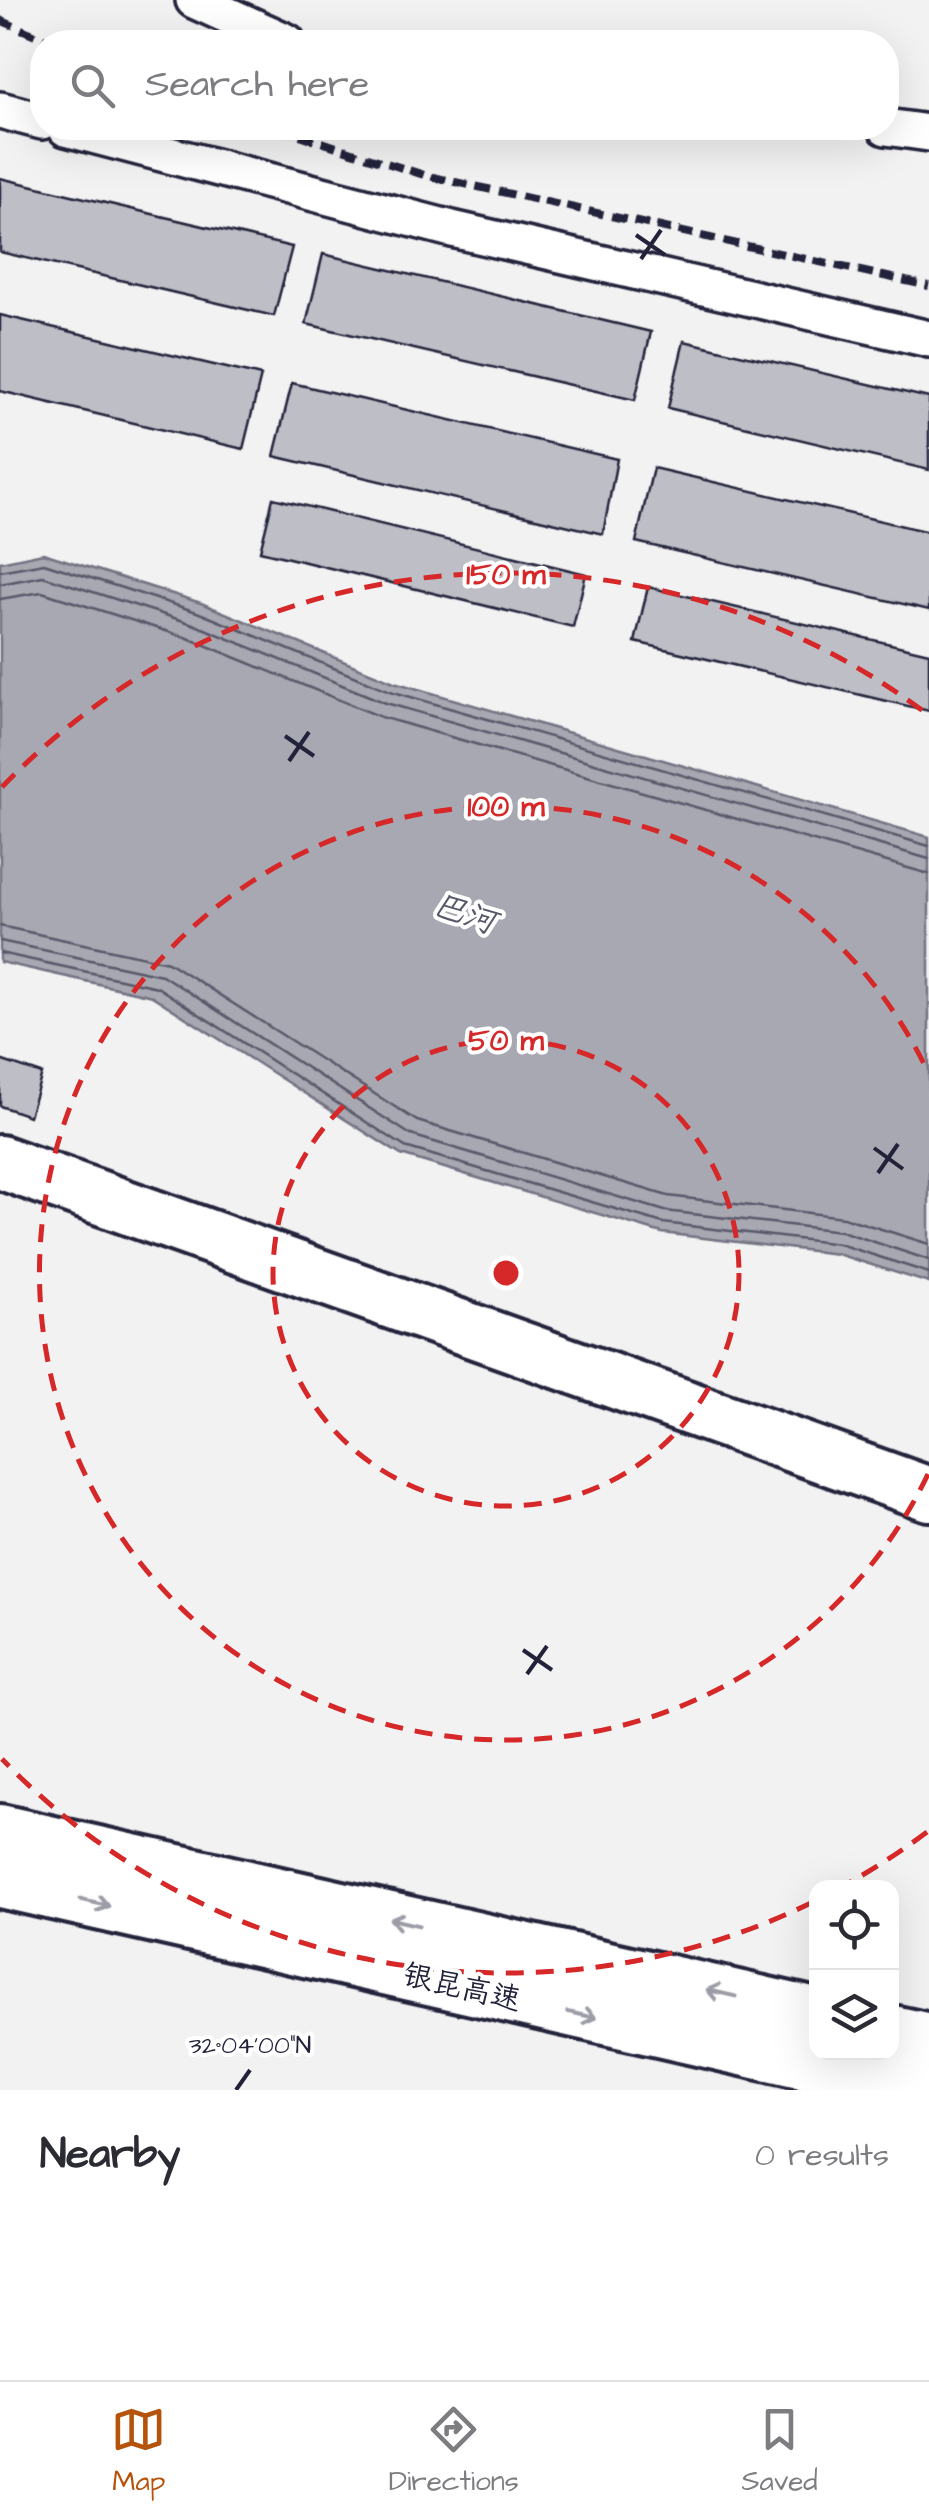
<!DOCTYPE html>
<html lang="en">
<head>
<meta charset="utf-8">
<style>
	body { margin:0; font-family:"Architects Daughter","LXGW WenKai TC",sans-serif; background:#f7f7f7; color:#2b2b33 }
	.controls { position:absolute; right:30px; bottom:30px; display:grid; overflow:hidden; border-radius:20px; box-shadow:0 10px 40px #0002 }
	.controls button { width:90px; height:90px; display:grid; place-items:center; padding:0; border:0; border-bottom:2px solid #e1e1e2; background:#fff; color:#2b2b33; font:50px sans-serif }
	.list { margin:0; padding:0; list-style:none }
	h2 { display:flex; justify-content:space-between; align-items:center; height:130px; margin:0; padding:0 40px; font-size:42px }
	h2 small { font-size:32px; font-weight:400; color:#7c7c81 }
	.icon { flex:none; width:55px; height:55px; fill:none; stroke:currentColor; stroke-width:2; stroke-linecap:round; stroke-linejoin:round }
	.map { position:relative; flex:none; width:929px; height:2090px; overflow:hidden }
	.search { position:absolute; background:#fff; box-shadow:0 10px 40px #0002; left:30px; right:30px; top:30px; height:110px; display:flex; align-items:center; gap:25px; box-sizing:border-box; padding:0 35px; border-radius:40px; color:#7c7c81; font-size:38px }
	.sheet { height:290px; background:#fff }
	nav { display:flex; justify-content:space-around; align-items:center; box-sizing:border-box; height:140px; border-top:2px solid #e1e1e2; background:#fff; font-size:28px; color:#7c7c81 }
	nav a { display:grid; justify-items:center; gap:5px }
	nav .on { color:#b45309 }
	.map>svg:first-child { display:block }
	.water { fill:#a8a8b2; stroke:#727282; stroke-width:2.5 }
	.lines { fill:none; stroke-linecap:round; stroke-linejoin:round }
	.shore { stroke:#58586b; stroke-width:2.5 }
	.building { fill:#bebec6; stroke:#22223b; stroke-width:2.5 }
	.minor-casing { stroke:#22223b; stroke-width:42 }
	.highway-casing { stroke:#22223b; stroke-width:60 }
	.minor { stroke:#fff; stroke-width:35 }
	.highway { stroke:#fff; stroke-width:52 }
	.rail { stroke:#22223b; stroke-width:8; stroke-dasharray:15 8; stroke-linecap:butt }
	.oneway { stroke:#9c9ca7 }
	.ticks { fill:none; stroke:#22223b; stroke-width:4 }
	.ring { fill:none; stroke:#d62828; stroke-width:5; stroke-dasharray:18 12 }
	.labels { text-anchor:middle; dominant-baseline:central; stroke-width:8; stroke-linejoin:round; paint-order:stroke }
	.street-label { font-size:30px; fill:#22223b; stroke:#fff }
	.water-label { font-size:32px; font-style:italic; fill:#58586b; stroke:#fff }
	.ticks-label { font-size:25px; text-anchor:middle; fill:#22223b; stroke:#fff; stroke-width:8; stroke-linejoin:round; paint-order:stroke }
	.centre { fill:#d62828; stroke:#fff; stroke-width:5 }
	.ring-label { font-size:30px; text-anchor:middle; font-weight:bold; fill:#d62828; stroke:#fff; stroke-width:8; stroke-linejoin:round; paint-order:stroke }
</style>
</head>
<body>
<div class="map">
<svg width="929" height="2090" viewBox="0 0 929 2090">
	<rect width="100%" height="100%" fill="#f2f2f3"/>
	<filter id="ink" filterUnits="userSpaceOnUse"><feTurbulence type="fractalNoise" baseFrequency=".01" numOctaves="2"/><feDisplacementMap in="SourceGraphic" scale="20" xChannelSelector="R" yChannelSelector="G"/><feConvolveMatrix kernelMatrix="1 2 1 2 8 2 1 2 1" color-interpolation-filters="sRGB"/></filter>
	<g filter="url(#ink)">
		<!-- water -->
		<path class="water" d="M 43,553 L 201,603 L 394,682 L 929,837 L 929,1283 L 837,1254 L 662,1233 L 401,1155 L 152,996 L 0,962 L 0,562 Z"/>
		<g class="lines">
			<!-- shore -->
			<path class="shore" d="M 0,571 L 44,563 L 197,612 L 390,691 L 929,846
				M 0,584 L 43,576 L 193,624 L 386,703 L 929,859
				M 0,599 L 42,592 L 188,638 L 381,717 L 929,874
				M 0,926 L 168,962 L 417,1121 L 668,1196 L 843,1217 L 929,1244
				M 0,941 L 162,975 L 411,1135 L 665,1211 L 841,1231 L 929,1260
				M 0,953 L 157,987 L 405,1147 L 663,1223 L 839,1244 L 929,1273"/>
		</g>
		<!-- building -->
		<path class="building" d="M 0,178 L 292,247 L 274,316 L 0,252 Z
			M 323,254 L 651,332 L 635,400 L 306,324 Z
			M 0,315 L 261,376 L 243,449 L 0,391 Z
			M 684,341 L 929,398 L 929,470 L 668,408 Z
			M 292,383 L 617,459 L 603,534 L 274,456 Z
			M 653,468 L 929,532 L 929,610 L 636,542 Z
			M 273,498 L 586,574 L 573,627 L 260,551 Z
			M 648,587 L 929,653 L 929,711 L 635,642 Z
			M 0,1060 L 42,1074 L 29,1116 L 0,1106 Z"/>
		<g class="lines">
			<!-- minor casing -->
			<g class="minor-casing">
				<path id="minor" d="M 194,0 L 287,42
					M 0,110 L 42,121
					M 886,127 L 929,133
					M 66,128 L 452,229 L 929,339"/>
			</g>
			<!-- highway casing -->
			<g class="highway-casing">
				<path id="highway" d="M 0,1162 L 929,1494
					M 0,1831 L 816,2015
					M 0,1881 L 924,2090
					M 892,2032 L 929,2040"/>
			</g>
			<!-- minor -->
			<use href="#minor" class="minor"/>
			<!-- highway -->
			<use href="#highway" class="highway"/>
			<!-- rail -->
			<path class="rail" d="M 0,20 L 52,42
				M 278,128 L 424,175 L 929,286"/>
		</g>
		<!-- one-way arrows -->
		<defs><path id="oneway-shaft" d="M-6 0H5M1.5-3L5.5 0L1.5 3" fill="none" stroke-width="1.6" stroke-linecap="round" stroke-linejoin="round" transform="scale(2.5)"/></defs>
		<g class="oneway">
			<use href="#oneway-shaft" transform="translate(95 1903) rotate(13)"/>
			<use href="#oneway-shaft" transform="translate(404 1922) rotate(-167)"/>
			<use href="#oneway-shaft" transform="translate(721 1993) rotate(-167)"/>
			<use href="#oneway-shaft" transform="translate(582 2015) rotate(12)"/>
		</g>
	</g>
	<!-- ticks -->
	<path class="ticks" d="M 636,235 L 665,255M 641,259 L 661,230M 285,736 L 314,756M 289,761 L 309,732M 874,1148 L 903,1169M 878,1173 L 898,1144M 523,1650 L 552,1670M 527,1674 L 547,1646M 236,2090 L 250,2070"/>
	<!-- distance rings -->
	<g class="ring">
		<circle cx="506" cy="1273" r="233"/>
		<path d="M928 1474A467 467 0 1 1 928 1072"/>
		<path d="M927 1832A700 700 0 0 1 845 1885M813 1902A700 700 0 0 1 2 1759M2 787A700 700 0 0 1 927 714"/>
	</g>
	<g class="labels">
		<!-- street labels -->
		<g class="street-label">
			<text transform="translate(462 1988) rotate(13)">银昆高速</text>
		</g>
		<!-- water labels -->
		<g class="water-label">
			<text transform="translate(464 914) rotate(19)">巴河</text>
		</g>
	</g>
	<g class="ticks-label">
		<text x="250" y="2053">32°04'00"N</text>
	</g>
	<circle cx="506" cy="1273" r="15" class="centre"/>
	<g class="ring-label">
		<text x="506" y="584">150 m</text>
		<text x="506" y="816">100 m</text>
		<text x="506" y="1050">50 m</text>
	</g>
</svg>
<div class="controls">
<button><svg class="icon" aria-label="locate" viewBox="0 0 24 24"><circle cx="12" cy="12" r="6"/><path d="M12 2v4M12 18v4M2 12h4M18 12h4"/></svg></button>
<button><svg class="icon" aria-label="layers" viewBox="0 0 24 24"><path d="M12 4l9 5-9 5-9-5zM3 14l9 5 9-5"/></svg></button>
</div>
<div class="search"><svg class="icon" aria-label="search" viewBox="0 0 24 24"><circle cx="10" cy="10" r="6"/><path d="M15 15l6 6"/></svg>Search here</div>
</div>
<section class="sheet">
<h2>Nearby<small>0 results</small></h2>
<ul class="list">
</ul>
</section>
<nav>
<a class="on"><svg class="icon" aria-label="map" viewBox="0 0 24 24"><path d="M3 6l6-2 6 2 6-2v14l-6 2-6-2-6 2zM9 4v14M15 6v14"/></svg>Map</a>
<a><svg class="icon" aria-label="directions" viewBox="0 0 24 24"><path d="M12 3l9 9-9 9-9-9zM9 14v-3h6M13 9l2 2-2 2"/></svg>Directions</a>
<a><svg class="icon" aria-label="saved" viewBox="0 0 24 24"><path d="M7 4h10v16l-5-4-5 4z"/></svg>Saved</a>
</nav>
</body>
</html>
